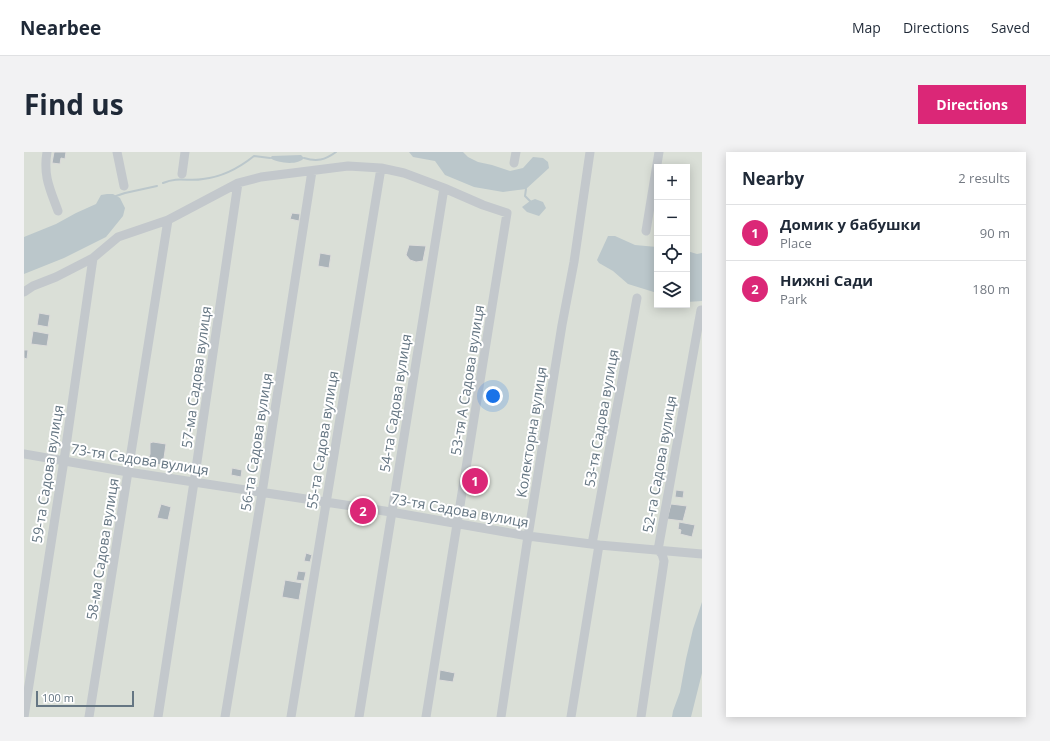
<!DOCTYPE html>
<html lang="en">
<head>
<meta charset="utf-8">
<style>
	body { margin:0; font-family:"Open Sans",sans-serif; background:#f2f2f3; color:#1f2937 }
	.controls { position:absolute; right:12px; top:12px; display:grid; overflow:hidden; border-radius:0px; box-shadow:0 2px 10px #0003 }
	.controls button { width:36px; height:36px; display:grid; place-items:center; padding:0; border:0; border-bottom:1px solid #e0e1e3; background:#fff; color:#1f2937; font:20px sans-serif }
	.scale { position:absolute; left:12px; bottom:10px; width:98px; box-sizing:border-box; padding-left:4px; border:2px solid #657683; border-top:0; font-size:11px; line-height:14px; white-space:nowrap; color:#657683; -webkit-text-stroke:3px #fff; paint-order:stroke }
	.you { position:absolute; left:469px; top:244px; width:14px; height:14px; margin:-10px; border:3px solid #fff; border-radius:50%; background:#1a73e8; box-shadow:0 0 0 6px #1a73e833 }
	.badge { display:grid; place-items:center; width:26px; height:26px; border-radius:50%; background:#db2777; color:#fff; font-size:13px; font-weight:700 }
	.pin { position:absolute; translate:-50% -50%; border:2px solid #fff; box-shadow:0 1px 4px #0006 }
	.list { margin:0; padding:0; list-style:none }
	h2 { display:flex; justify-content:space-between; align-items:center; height:52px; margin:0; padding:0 16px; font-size:17px }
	h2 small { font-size:13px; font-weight:400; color:#747a83 }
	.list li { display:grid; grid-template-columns:26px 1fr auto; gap:12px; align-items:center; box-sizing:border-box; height:56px; padding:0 16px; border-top:1px solid #e0e1e3 }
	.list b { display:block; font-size:15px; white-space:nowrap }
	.list p { margin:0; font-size:13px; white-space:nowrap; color:#747a83 }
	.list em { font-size:13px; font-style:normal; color:#747a83 }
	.icon { flex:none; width:22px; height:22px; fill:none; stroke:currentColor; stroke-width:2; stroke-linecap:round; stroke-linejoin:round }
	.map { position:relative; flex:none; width:678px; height:565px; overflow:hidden; border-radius:0px }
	header { display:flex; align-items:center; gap:24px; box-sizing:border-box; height:56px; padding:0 20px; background:#fff; border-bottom:1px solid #e0e1e3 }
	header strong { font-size:19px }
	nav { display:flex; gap:22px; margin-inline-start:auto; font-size:14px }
	.intro { display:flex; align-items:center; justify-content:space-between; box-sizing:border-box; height:96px; padding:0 24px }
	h1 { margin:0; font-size:28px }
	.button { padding:10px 18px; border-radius:0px; background:#db2777; color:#fff; font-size:14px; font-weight:700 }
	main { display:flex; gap:24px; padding:0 24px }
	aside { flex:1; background:#fff; border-radius:0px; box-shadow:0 2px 10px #0003 }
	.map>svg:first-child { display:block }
	.green { fill:#dadfd7; fill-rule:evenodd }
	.water { fill:#bbc7cb }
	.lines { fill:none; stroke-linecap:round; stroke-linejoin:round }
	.stream { stroke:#bbc7cb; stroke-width:2 }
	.building { fill:#aab3b9; stroke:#dcdcda }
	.minor { stroke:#c3c8cc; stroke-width:9 }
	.labels { text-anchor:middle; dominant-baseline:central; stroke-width:4; stroke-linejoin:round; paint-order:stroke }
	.street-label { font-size:14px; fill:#657683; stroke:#fff }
</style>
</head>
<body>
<header>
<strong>Nearbee</strong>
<nav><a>Map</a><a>Directions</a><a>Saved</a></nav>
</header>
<div class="intro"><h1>Find us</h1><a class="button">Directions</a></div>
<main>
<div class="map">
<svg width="678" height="565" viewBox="0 0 678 565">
	<rect width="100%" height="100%" fill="#fafaf8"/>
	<!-- green -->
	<path class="green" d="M 0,0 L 678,0 L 678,565 L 0,565 ZM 633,15 L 663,15 L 663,153 L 633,153 Z"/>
	<!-- water -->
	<path class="water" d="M 385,0 L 439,0 L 444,5 L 454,10 L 468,13 L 486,19 L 499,16 L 509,5 L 519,6 L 524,10 L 525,16 L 502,37 L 479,40 L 450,35 L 421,23 L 411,9 L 389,5 Z
		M 277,3 L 280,6 C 274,14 253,11 246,6 L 248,4 Z
		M 83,42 L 89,42 L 96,46 L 101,56 L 99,64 L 82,85 L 40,106 L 0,122 L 0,85 L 32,72 L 52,61 L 72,52 L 77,43 Z
		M 511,47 L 519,50 L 522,56 L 515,64 L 503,60 L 498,55 L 506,49 Z
		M 584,84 L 591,84 L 611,93 L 633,95 L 633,141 L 604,132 L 589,119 L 575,111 L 573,108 Z
		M 663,99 L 673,102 L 678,101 L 678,149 L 663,150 Z
		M 678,450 L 678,521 L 667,565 L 648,565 L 649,559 L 656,540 L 662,507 L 669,477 Z"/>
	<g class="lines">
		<!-- stream -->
		<path class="stream" d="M 280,6 C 293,10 301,8 312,0
			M 139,31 C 155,24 164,30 179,27 C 198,25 215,16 230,4 L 246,6
			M 502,37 L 501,44 L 506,49
			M 92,44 L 101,41 L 133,34"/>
	</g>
	<!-- building -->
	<path class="building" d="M 30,0 L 42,0 L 41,7 L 37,6 L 36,12 L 28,11 Z
		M 268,61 L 276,62 L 275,69 L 266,67 Z
		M 385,93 L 402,94 L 399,109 L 392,110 L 386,108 L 382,103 Z
		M 296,101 L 307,103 L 305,116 L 294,114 Z
		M 15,161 L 26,163 L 24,175 L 13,173 Z
		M 9,179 L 25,182 L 23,194 L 7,192 Z
		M 0,198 L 4,198 L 3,207 L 0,206 Z
		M 129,290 L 142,292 L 139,313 L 123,311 L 126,302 L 126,291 Z
		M 208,316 L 218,318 L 217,325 L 207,323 Z
		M 448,327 L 455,328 L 454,332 L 447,331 Z
		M 652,338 L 660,339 L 659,346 L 651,345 Z
		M 137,352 L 147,355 L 144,368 L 133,366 Z
		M 647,352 L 663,354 L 659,369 L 643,367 Z
		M 655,370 L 671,373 L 668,385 L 656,382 L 657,378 L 654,377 Z
		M 282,401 L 288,403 L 286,410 L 280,409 Z
		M 274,419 L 282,420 L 280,429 L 272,428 Z
		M 261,428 L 278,431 L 275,448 L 258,445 Z
		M 416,518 L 431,521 L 429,530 L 415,528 Z"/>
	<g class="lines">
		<!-- minor -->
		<path class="minor" d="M 23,0 C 19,24 26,37 34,59
			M 93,0 L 100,34
			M 490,11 L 492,0
			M 158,22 L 161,0
			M 622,79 L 635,0
			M 0,140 L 9,134 L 32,125 L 69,106 L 94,85 L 144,68 L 214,31 L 237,25 L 324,14 L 357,16 L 380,21 L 420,36 L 459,53 L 483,61 L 402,565
			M 0,302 L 104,320 L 367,360 L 504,384 L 575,393 L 678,402
			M 568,392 L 613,146
			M 0,565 L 40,308 L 69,106
			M 65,565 L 144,68
			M 134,565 L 170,330 L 214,31
			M 201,565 L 238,341 L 288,19
			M 267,565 L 357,16
			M 335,565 L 420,36
			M 477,565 L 504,384 L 538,173 L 550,110 L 566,0
			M 547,565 L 575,393
			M 617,565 L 640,409 L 638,402 L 634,398 L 677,158"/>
	</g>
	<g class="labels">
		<!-- street labels -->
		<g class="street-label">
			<text transform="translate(172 225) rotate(-82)">57-ма Садова вулиця</text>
			<text transform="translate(443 228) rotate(-81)">53-тя А Садова вулиця</text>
			<text transform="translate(371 251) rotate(-81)">54-та Садова вулиця</text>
			<text transform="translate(577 266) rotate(-80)">53-тя Садова вулиця</text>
			<text transform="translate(507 280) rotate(-81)">Колекторна вулиця</text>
			<text transform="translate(298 288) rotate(-81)">55-та Садова вулиця</text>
			<text transform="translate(232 290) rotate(-81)">56-та Садова вулиця</text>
			<text transform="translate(116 307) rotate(9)">73-тя Садова вулиця</text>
			<text transform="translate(635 312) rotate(-80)">52-га Садова вулиця</text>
			<text transform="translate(23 322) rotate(-81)">59-та Садова вулиця</text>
			<text transform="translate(436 358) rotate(10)">73-тя Садова вулиця</text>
			<text transform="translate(78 397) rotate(-81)">58-ма Садова вулиця</text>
		</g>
	</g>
</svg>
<div class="controls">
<button>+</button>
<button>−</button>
<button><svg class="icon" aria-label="locate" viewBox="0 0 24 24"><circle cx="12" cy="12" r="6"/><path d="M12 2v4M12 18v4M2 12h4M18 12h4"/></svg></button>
<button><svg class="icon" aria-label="layers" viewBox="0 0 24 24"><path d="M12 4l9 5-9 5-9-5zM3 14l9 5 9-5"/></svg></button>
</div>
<div class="scale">100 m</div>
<div class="you"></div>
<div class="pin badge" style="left:451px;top:329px">1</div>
<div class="pin badge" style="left:339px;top:359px">2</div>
</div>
<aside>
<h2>Nearby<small>2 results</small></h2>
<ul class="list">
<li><span class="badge">1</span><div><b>Домик у бабушки</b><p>Place</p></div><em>90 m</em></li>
<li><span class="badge">2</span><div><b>Нижні Сади</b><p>Park</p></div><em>180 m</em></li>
</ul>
</aside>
</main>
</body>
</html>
